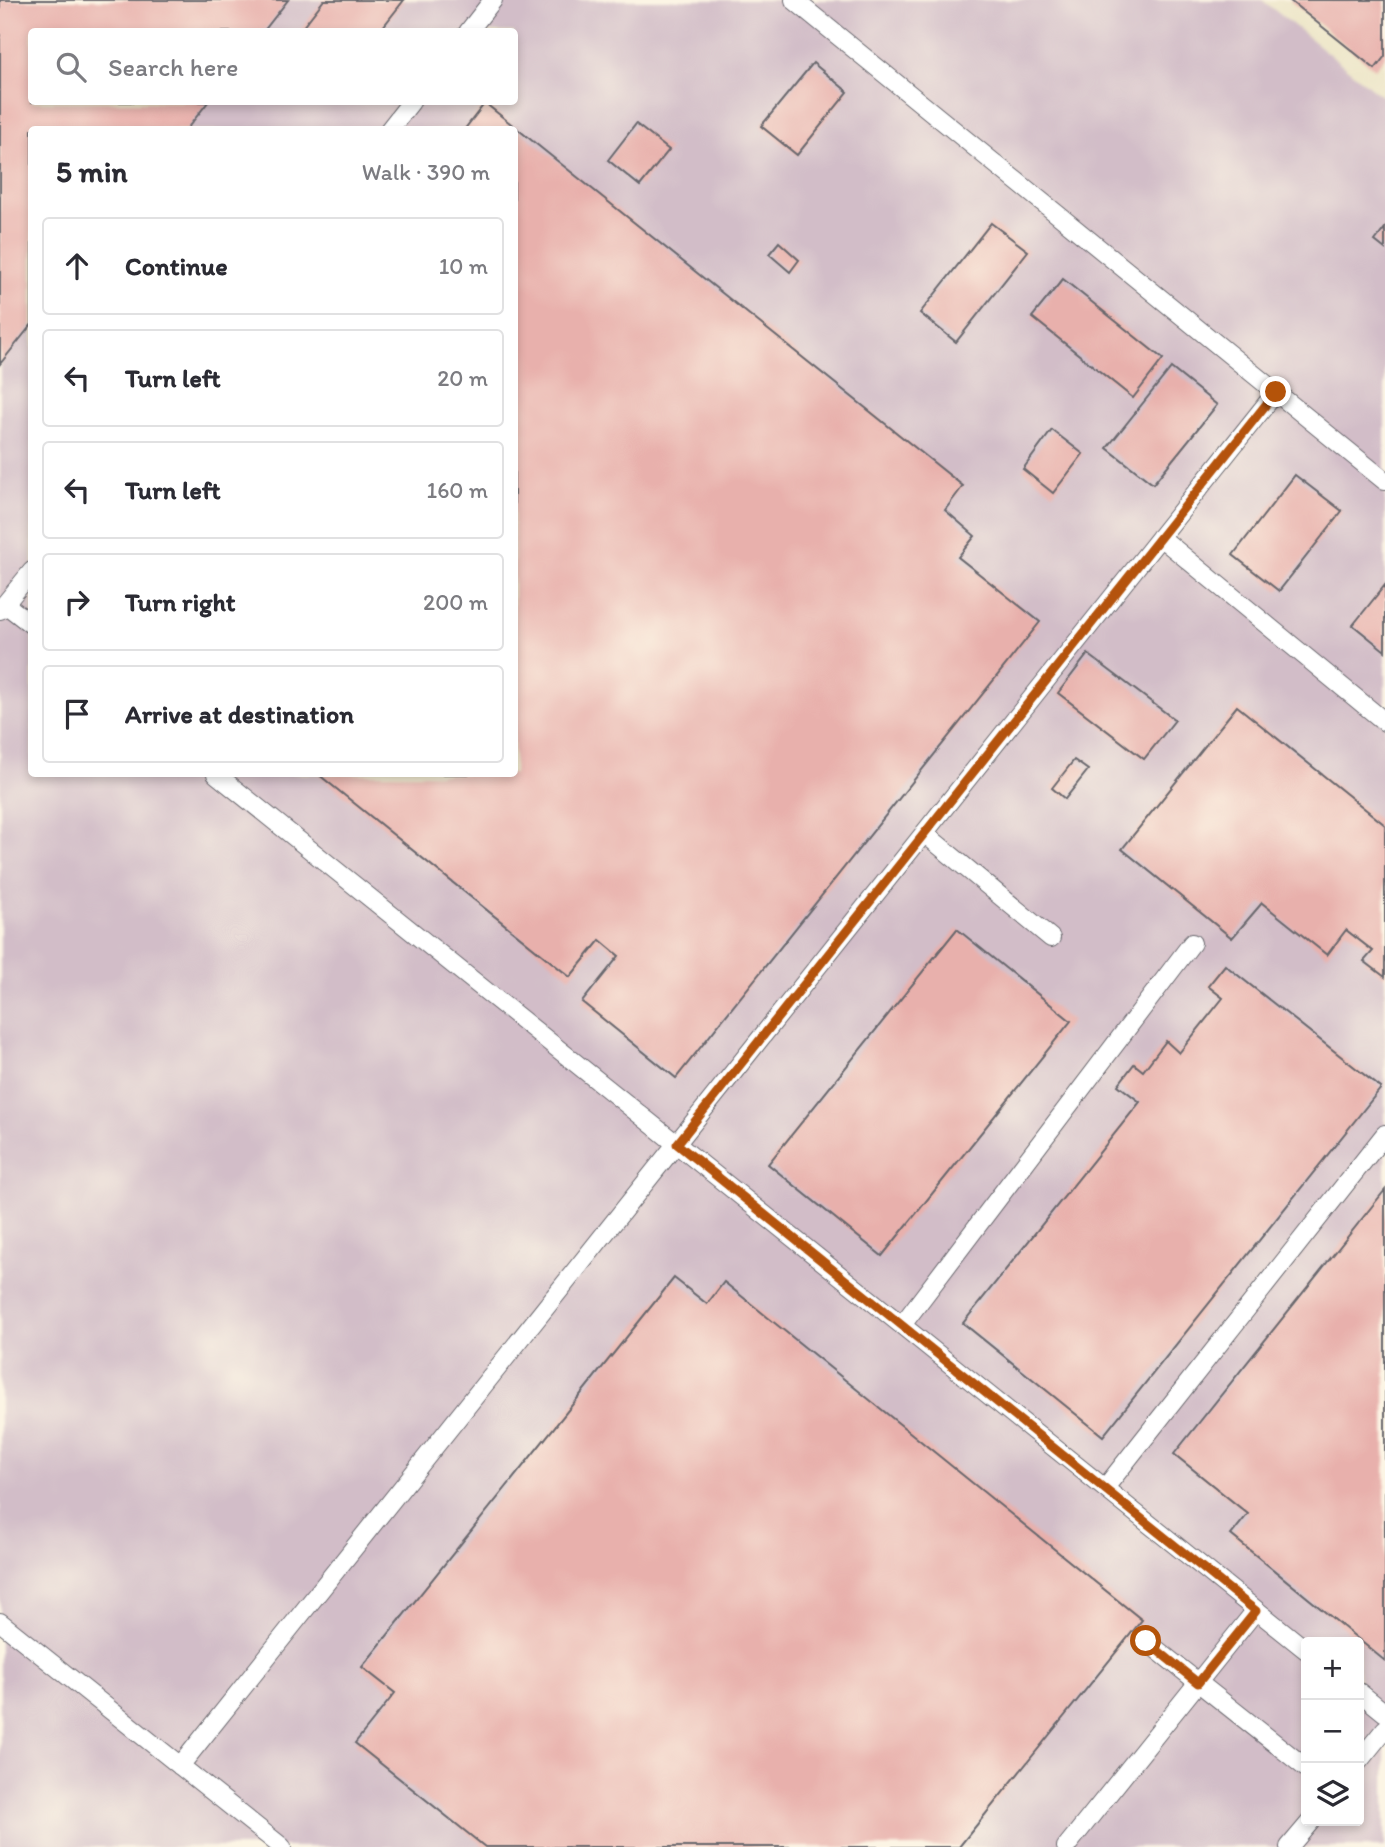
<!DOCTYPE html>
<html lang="en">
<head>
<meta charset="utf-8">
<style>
	body { margin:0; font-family:Itim,sans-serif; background:#f7f7f7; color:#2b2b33 }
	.controls { position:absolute; right:21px; bottom:21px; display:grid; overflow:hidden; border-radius:7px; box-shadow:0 4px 10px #0003 }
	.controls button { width:63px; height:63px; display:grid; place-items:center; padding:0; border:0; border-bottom:2px solid #e1e1e2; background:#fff; color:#2b2b33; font:35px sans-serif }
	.stop { position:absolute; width:21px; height:21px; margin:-16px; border:5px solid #b45309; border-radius:50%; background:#fff }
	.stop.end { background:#b45309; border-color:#fff; box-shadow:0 2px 7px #0008 }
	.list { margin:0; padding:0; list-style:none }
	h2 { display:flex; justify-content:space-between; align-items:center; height:91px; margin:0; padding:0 28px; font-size:30px }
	h2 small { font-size:23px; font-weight:400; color:#7c7c81 }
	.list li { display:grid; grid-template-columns:46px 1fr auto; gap:21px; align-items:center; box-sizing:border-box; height:98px; margin:0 14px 14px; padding:0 14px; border:2px solid #e1e1e2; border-radius:7px }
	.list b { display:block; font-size:26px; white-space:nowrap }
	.list em { font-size:23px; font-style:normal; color:#7c7c81 }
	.icon { flex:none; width:38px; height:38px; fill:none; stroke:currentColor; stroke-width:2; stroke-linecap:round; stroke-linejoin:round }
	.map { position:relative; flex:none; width:1385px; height:1847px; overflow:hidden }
	.search { position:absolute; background:#fff; box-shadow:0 4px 10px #0003; left:28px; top:28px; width:490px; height:77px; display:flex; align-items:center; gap:18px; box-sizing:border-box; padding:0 24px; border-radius:7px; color:#7c7c81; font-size:26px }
	.panel { position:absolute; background:#fff; box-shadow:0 4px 10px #0003; left:28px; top:126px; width:490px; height:651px; border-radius:7px }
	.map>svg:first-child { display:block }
	.industrial { fill:#d2bdc8; fill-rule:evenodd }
	.building { fill:#e8b0ac }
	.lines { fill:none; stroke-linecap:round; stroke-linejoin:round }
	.service-casing { stroke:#69676d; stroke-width:20 }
	.service { stroke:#fff; stroke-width:18 }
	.route { stroke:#b45309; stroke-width:9 }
</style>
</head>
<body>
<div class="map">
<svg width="1385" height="1847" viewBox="0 0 1385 1847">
	<rect width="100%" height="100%" fill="#fcf5e5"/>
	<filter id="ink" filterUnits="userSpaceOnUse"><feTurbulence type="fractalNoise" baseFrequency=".0143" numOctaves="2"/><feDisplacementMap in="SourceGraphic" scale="14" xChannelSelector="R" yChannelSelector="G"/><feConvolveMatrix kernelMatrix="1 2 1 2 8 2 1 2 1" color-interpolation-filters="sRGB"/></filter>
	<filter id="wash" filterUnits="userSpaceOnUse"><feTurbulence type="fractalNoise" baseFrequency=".00686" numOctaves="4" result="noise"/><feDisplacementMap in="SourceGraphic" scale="28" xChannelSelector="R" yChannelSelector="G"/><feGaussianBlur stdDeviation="1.57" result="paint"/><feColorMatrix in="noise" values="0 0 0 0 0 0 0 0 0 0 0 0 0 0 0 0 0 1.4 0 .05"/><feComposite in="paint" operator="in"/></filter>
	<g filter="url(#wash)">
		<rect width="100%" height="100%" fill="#eee7ca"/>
		<!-- industrial -->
		<path class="industrial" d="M 0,0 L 1262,0 L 1385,99 L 1385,1847 L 0,1847 ZM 32,32 L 514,32 L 514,102 L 32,102 ZM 32,130 L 514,130 L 514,774 L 32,774 ZM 1306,1642 L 1359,1642 L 1359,1821 L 1306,1821 Z"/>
		<g id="blocks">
			<!-- building -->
			<path class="building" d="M 0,0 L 288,0 L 263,32 L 32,32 L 32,102 L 208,102 L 186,130 L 32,130 L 32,324 L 0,364 Z
				M 324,0 L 404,0 L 379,32 L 299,32 Z
				M 1289,0 L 1385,0 L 1385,56 L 1375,69 Z
				M 813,63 L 848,92 L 797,155 L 761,126 Z
				M 485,103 L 963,486 L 945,510 L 975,536 L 958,557 L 1040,622 L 676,1078 L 582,1002 L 619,956 L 600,940 L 570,977 L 318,774 L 514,774 L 514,130 L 464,130 Z
				M 636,124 L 669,150 L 640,186 L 608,160 Z
				M 991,223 L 1028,251 L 956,342 L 920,313 Z
				M 1385,228 L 1385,249 L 1375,241 Z
				M 779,242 L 799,260 L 790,272 L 769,254 Z
				M 1063,279 L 1163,359 L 1133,398 L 1032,317 Z
				M 1171,368 L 1217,405 L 1153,484 L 1107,448 Z
				M 1052,430 L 1083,454 L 1053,493 L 1023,469 Z
				M 1295,475 L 1342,511 L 1279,591 L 1233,555 Z
				M 1385,585 L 1385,651 L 1353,625 Z
				M 1088,654 L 1175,720 L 1144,759 L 1058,693 Z
				M 1237,706 L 1385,825 L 1385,977 L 1364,961 L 1373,951 L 1346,930 L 1327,955 L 1262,903 L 1232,938 L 1122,849 Z
				M 1074,760 L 1088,770 L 1065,799 L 1052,788 Z
				M 957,929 L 1071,1021 L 882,1256 L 768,1164 Z
				M 1225,965 L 1381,1088 L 1103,1436 L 963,1323 L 1140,1102 L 1118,1085 L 1134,1064 L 1143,1071 L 1166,1041 L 1179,1053 L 1223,998 L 1208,986 Z
				M 1385,1190 L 1385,1661 L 1231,1535 L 1248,1514 L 1174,1454 Z
				M 674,1278 L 707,1304 L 724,1282 L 1142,1620 L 959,1847 L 485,1847 L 355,1743 L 395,1693 L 362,1667 Z"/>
		</g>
	</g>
	<g filter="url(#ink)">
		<use href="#blocks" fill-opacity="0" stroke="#69676d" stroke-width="2"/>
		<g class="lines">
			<!-- service casing -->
			<g class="service-casing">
				<path id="service" d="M 794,0 L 1385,481
					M 468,32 L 493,0
					M 389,130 L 411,102
					M 1160,537 L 1385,722
					M 5,604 L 32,625
					M 0,610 L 32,571
					M 216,774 L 1306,1650
					M 924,833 L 1051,938
					M 902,1325 L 1192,943
					M 1105,1488 L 1385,1134
					M 0,1622 L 282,1847
					M 1146,1641 L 1306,1768
					M 1359,1692 L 1385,1713
					M 1359,1761 L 1385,1729
					M 180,1766 L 1276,392
					M 1066,1847 L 1256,1610
					M 1289,1847 L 1311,1821"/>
			</g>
			<!-- service -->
			<use href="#service" class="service"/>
		</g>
	</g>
	<g class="lines" filter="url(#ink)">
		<!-- route -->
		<path class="route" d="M 1146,1641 L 1198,1683 L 1256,1611 L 677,1144 L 1276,392"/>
	</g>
</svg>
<div class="controls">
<button>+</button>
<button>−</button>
<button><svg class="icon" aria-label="layers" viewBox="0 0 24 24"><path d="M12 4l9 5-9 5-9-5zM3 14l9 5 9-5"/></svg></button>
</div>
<div class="stop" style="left:1146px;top:1641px"></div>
<div class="stop end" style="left:1276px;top:392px"></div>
<div class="search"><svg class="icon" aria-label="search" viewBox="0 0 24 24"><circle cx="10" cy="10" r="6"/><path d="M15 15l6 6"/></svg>Search here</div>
<section class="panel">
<h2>5 min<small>Walk · 390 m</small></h2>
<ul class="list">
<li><svg class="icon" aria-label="ahead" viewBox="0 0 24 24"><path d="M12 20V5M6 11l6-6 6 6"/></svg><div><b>Continue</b></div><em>10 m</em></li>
<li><svg class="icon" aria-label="left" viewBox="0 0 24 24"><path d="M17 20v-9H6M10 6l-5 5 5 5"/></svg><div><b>Turn left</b></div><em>20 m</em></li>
<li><svg class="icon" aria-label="left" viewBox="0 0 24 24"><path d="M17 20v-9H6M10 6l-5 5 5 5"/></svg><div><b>Turn left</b></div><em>160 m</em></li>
<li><svg class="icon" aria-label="right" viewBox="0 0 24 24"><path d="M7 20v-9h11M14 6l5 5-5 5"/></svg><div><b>Turn right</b></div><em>200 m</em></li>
<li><svg class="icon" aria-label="arrive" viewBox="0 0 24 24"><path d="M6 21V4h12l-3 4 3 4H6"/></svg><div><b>Arrive at destination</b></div></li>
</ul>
</section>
</div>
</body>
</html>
